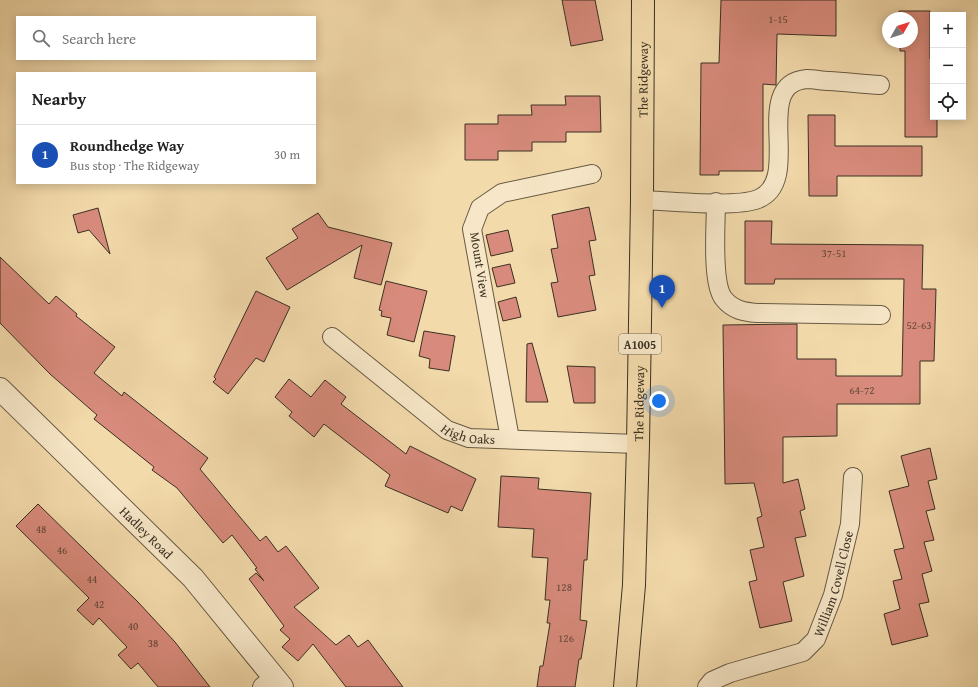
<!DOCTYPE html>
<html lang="en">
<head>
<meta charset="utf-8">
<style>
	body { margin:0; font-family:"Gentium Book Plus",serif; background:#f2f2f2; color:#222 }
	.controls { position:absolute; right:12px; top:12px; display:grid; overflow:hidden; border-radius:0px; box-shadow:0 2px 10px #0003 }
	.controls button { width:36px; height:36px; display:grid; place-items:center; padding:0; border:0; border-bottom:1px solid #e0e0e0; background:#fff; color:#222; font:20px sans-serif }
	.compass { position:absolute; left:882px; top:12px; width:36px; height:36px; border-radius:50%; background:#fff; box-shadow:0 2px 10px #0003; rotate:51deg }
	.you { position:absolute; left:659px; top:401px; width:14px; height:14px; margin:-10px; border:3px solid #fff; border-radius:50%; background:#1a73e8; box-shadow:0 0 0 6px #1a73e833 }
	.badge { display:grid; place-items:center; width:26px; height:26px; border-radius:50%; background:#8f2418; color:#fff; font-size:13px; font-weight:700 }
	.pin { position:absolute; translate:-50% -33px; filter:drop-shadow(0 1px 2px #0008) }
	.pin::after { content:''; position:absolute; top:21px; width:14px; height:12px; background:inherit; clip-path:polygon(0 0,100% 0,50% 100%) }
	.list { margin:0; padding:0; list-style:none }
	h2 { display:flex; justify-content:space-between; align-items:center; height:52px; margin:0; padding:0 16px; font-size:17px }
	h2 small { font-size:13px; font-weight:400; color:#767676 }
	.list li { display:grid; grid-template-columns:26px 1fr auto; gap:12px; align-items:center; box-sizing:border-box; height:60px; padding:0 16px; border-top:1px solid #e0e0e0 }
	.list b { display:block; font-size:15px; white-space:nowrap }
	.list p { margin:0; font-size:13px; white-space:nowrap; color:#767676 }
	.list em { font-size:13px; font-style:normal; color:#767676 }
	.icon { flex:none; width:22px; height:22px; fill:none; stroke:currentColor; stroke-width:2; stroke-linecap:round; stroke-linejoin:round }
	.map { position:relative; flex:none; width:978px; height:687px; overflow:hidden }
	.search { position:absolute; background:#fff; box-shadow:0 2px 10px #0003; left:16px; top:16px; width:300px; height:44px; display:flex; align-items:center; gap:10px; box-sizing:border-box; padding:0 14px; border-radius:0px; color:#767676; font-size:15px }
	.panel { position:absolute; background:#fff; box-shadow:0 2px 10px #0003; left:16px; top:72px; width:300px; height:112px; border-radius:0px }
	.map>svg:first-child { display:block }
	.building { fill:#d88b7c; stroke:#3a3022 }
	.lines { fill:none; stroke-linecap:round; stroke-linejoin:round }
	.minor-casing { stroke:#685a44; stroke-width:20 }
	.tertiary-casing { stroke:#685a44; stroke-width:24 }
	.primary-casing { stroke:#3a3022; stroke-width:24 }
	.minor { stroke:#f7e7c8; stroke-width:18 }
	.tertiary { stroke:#f7e7c8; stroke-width:22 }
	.primary { stroke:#f3daab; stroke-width:22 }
	.labels { text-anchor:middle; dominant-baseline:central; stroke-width:3; stroke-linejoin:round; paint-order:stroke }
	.number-label { font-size:11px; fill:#624738 }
	.shield { fill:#f7e7c8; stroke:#736754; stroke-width:1 }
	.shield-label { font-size:12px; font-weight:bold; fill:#3a3022 }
	.street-label { font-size:13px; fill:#3a3022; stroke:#f7e7c8 }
</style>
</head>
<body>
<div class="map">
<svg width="978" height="687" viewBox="0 0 978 687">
	<rect width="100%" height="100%" fill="#f3daab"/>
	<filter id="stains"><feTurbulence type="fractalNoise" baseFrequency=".005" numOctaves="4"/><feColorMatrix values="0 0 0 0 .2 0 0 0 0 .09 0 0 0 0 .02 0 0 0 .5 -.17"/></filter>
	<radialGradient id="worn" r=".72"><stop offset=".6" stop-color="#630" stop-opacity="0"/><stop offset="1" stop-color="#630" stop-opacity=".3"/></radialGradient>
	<!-- building -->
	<path class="building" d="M 562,0 L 595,0 L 603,40 L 571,46 Z
		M 721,0 L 836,0 L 836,36 L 777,34 L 776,85 L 763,84 L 763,171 L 719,171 L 719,175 L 700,175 L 701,63 L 719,63 Z
		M 899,11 L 930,11 L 930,59 L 933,59 L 933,117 L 937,117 L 937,137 L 905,137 L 905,51 L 900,51 L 900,42 L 912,42 L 912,18 L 899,18 Z
		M 565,96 L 600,96 L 601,132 L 566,132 L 566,142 L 532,142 L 532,151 L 498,151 L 498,160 L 465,160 L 465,124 L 498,124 L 498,115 L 532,115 L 531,105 L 566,105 Z
		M 808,115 L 835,115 L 835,146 L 922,146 L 922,176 L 837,176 L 837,196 L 809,196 Z
		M 589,207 L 596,240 L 589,241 L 595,275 L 589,276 L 596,310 L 558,317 L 551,283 L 558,282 L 551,249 L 558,248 L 552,215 Z
		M 98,208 L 110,254 L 89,230 L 78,233 L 73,215 Z
		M 318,213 L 328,227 L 392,243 L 381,285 L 354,278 L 362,245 L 287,290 L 266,258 L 298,238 L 292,229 Z
		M 745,221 L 772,221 L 771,244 L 923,245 L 922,289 L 936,289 L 934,361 L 920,361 L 920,404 L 837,404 L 837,436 L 783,437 L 783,483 L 798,479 L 805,509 L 800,511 L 806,536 L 795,538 L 804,576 L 783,582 L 792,621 L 760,628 L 749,582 L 757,580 L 750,550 L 764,547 L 757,518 L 762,516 L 754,483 L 725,484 L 723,325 L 797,324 L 797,359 L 836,359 L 836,376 L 902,376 L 904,279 L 775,279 L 774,284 L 745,284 Z
		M 508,230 L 513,251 L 491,256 L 486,235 Z
		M 0,257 L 49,304 L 56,296 L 77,314 L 76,316 L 115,347 L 94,373 L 122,396 L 124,392 L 208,458 L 200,469 L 260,541 L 266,536 L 278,552 L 286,546 L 319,588 L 294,607 L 336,645 L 349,635 L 358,647 L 368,640 L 403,687 L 346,687 L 313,644 L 298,661 L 282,647 L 290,639 L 280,630 L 284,626 L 249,579 L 256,573 L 264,581 L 255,569 L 257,568 L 232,535 L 223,543 L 177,488 L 152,470 L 154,467 L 94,419 L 97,415 L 50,374 L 0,323 Z
		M 510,264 L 515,283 L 497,287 L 492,268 Z
		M 386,281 L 427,291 L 414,342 L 387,335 L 391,318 L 381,316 L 382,311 L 379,310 Z
		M 256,291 L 290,307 L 264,362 L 256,358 L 228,394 L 213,382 L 216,379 L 214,377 Z
		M 516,297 L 521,317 L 503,321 L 498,302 Z
		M 424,331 L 455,336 L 449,371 L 429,368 L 430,359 L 419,356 Z
		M 532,343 L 548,402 L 526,402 L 527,344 Z
		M 567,366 L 595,367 L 595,403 L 574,403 Z
		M 289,379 L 311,397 L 325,380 L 346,397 L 341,404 L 406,454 L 410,446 L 476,479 L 462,511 L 451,506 L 448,513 L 385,486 L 390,475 L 324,424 L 314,437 L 289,416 L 292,412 L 275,397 Z
		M 930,448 L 937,479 L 928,481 L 935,509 L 926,511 L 934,540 L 924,542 L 932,571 L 922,574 L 929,602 L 919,604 L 928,636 L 892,645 L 884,614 L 900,609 L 893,581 L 902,579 L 894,550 L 904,548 L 889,491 L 909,486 L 901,456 Z
		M 501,476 L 539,478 L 538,489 L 591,493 L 587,560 L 584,560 L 580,620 L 587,621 L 581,659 L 579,659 L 575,687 L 537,687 L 540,666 L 543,666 L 550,623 L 547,623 L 550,600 L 545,600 L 548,558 L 532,557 L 534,529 L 498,527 Z
		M 38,504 L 138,602 L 175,642 L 210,687 L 158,687 L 138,663 L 131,669 L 118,655 L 127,647 L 99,618 L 93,625 L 77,610 L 89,598 L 16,526 Z"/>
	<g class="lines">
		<!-- minor casing -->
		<g class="minor-casing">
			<g id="minor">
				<path d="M 642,200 C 670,201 735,208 758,199 C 805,180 749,84 807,79 C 814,79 822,81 829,81 C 846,82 863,84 880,85"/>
				<path d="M 716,202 C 716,224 711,284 724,299 C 733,310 744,312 757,313 L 881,315"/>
				<path id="s1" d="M 332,337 L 447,430 L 469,438 L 638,444"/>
				<path d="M 510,439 L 472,229 L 480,208 L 502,193 L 592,174"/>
				<path d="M 262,687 L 274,677"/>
				<path id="s2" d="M 707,687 L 712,681 L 730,673 L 803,652 L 816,639 L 833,595 L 850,524 L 853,477"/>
			</g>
		</g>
		<!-- tertiary casing -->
		<g class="tertiary-casing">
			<g id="tertiary">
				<path id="s3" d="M 0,389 L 193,578 L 282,687"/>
			</g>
		</g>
		<!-- primary casing -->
		<g class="primary-casing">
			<g id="primary">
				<path id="s4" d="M 625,687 L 634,585 L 638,444 L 642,200 L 643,0"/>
			</g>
		</g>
		<!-- minor -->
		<use href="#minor" class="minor"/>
		<!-- tertiary -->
		<use href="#tertiary" class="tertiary"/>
		<!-- primary -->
		<use href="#primary" class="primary"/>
	</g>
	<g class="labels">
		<!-- number labels -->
		<g class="number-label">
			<text x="778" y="19">1-15</text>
			<text x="834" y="253">37-51</text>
			<text x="919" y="325">52-63</text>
			<text x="862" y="390">64-72</text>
			<text x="41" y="529">48</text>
			<text x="62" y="550">46</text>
			<text x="92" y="579">44</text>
			<text x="564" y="587">128</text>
			<text x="99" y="604">42</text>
			<text x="133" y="626">40</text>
			<text x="566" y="638">126</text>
			<text x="153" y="643">38</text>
		</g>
		<!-- shield labels -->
		<rect class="shield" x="619" y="334" width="42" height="20" rx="3"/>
		<g class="shield-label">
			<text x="640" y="344">A1005</text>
		</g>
		<!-- street labels -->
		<g class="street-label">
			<text stroke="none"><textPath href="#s4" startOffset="608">The Ridgeway</textPath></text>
			<text transform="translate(480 265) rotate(81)">Mount View</text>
			<text stroke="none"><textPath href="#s4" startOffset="284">The Ridgeway</textPath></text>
			<text stroke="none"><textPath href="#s1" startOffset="170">High Oaks</textPath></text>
			<text stroke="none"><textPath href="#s3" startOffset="205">Hadley Road</textPath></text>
			<text stroke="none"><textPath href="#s2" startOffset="180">William Covell Close</textPath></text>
		</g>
	</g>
	<rect width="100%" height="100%" filter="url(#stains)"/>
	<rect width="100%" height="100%" fill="url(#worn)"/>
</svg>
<div class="controls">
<button>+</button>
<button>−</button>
<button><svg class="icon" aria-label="locate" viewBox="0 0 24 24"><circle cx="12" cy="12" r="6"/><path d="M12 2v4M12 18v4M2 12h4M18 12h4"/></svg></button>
</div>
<svg class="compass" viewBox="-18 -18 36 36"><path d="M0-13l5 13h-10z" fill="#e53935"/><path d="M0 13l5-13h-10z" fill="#767676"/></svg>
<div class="you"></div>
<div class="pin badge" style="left:662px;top:308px;background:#1a4fb4">1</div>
<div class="search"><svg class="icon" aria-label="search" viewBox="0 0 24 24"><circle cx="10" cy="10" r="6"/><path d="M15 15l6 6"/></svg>Search here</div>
<section class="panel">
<h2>Nearby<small></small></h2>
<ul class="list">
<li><span class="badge" style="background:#1a4fb4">1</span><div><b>Roundhedge Way</b><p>Bus stop · The Ridgeway</p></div><em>30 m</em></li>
</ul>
</section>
</div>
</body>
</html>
